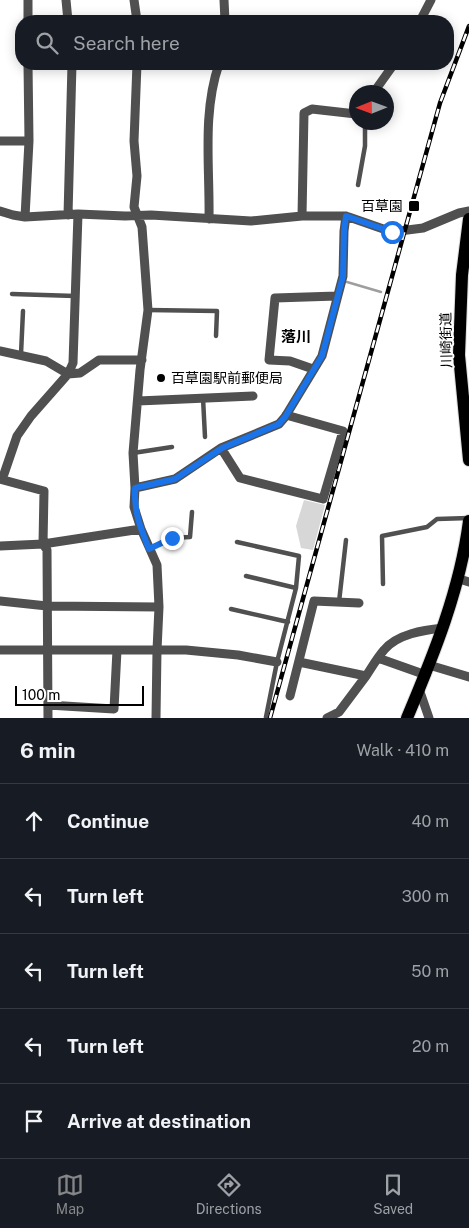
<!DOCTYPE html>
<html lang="en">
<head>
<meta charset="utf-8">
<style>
	body { margin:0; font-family:"Public Sans","Noto Sans JP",sans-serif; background:#20242c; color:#f1f3f6 }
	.compass { position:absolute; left:349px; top:85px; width:45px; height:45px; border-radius:50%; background:#171b24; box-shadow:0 2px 12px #0003; rotate:269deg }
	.scale { position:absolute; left:15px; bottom:12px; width:129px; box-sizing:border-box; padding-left:5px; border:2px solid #000; border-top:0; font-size:14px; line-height:18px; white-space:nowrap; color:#000; -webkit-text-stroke:4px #fff; paint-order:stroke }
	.stop { position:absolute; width:15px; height:15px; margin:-11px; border:4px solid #1a73e8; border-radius:50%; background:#fff }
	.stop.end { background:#1a73e8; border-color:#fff; box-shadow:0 1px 5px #0008 }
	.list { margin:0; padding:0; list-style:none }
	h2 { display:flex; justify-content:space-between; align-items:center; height:65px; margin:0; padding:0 20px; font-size:21px }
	h2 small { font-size:16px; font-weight:400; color:#9ea1a6 }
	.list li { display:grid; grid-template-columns:32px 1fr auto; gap:15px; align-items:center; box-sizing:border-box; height:75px; padding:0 20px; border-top:1px solid #363941 }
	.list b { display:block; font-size:19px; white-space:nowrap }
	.list em { font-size:16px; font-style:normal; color:#9ea1a6 }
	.icon { flex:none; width:28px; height:28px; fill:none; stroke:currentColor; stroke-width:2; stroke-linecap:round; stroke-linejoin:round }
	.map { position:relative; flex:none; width:469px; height:718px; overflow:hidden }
	.search { position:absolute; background:#171b24; box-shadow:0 2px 12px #0003; left:15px; right:15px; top:15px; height:55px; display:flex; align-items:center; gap:12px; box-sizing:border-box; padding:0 18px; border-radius:20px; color:#9ea1a6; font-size:19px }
	.sheet { height:440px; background:#171b24 }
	nav { display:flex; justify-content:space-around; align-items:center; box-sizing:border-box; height:70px; border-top:1px solid #363941; background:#171b24; font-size:14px; color:#9ea1a6 }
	nav a { display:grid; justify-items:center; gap:2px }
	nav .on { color:#858687 }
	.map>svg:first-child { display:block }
	.green { fill:#d7d7d7 }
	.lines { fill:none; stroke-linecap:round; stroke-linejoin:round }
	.stream { stroke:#9e9e9e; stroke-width:2.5 }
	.primary-casing { stroke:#dbdbdb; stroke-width:14 }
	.lane { stroke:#505050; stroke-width:4.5 }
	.street { stroke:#505050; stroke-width:9 }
	.primary { stroke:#000; stroke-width:12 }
	.rail-casing { stroke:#000; stroke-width:4.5 }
	.rail { stroke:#fff; stroke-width:2.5; stroke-dasharray:8; stroke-linecap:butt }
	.route { stroke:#1a73e8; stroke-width:6 }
	.poi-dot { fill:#000; stroke:#fff; stroke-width:2 }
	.labels { text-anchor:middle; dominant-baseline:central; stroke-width:4; stroke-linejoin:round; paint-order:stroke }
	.poi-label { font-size:14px; fill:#000; stroke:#fff; text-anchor:end }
	.street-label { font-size:14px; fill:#000; stroke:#fff }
	.neighbourhood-label { font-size:15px; font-weight:bold; fill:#000; stroke:#fff }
</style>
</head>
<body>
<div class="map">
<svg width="469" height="718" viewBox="0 0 469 718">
	<rect width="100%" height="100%" fill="#fff"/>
	<!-- green -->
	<path class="green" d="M 304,500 L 325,505 L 313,550 L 301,548 L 296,526 Z"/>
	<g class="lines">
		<!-- stream -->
		<path class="stream" d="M 347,282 L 381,292"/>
		<!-- primary casing -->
		<g class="primary-casing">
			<path id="primary" d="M 469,219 L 462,275 L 459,355 L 469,460
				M 407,718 C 434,654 460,590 469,521"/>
		</g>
		<!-- lane -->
		<path class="lane" d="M 358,185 L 365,146 L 365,122
			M 12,294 L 75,296
			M 148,310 L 217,311 L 216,336
			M 21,354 L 23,311
			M 203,398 L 205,437
			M 133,453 L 172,447
			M 237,542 L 299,556 L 296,588 L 277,662 L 266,717
			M 149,549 L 172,538 L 190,537 L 192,512
			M 246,576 L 296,588
			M 383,584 L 382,536 L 427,527 L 437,519 L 469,518
			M 339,602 L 346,540
			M 231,609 L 288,622"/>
		<!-- street -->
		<path class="street" d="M 28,0 L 28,21
			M 66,0 L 68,21
			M 134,0 L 137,21
			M 224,0 L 225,21
			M 420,21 L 431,0
			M 374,92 L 394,64
			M 0,141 L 29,141
			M 0,211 L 13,215 L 25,217 L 78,214 L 125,216 L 151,215 L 251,221 L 302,216 L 346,216 L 392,232 L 423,228 L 459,213 L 469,211
			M 68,215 L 72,64
			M 302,216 L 304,113 L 312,109 L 356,114
			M 25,217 L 29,141 L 28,64
			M 209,219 C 210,168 202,113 219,64
			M 0,351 L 46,361 L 68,374 L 73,363 L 78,214
			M 313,369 L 290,361 L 269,360 L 275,298 L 337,296
			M 138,401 L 253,396
			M 221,448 L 240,478 L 323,499 L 343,431 L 286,415
			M 0,479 L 44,491 L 43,544 L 47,550 L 48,718
			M 0,479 L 4,474 L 17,436 L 31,416 L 68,374 L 80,373 L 99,360 L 142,360
			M 135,488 L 133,453 L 140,370 L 148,310 L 142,227 L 134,207 L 137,176 L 134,141 L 137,64
			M 0,546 L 43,544 L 141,529
			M 459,579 L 469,582
			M 0,601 L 47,606 L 159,607
			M 0,650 L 186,650 L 238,655 L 277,662
			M 378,658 L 426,675
			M 299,662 L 366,676 C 372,667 377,658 384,650 C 397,634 424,630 443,628
			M 429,665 L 469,677
			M 419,689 L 429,718
			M 290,696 L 314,601 L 359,603
			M 48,705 L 114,709 L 117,650
			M 156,718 L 157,650 L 159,607 L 157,565 L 141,529 L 134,507 L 135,488 L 175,479 L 221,448 L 279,424 L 285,417 L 322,356 L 343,276 L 344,231 L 346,216
			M 327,718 L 339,712 L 366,676"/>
		<!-- primary -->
		<use href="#primary" class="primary"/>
		<!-- rail casing -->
		<g class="rail-casing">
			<path id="rail" d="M 270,718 L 440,103 L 469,26"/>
		</g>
		<!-- rail -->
		<use href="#rail" class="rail"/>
	</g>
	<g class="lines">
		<!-- route -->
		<path class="route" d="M 172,538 L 149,549 C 140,527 134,512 135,488 L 175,479 L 222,448 L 279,424 L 285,417 L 322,356 L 343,276 L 344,231 L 346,216 L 392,232"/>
	</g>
	<!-- markers -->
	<g class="poi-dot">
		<rect x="408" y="200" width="12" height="12" rx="2.5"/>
		<circle cx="161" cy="378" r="5"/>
	</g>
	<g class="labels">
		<!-- poi labels -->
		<g class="poi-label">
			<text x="403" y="206">百草園</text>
			<text x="171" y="378" text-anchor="start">百草園駅前郵便局</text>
		</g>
		<!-- street labels -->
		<g class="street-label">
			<text transform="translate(446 340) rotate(-91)">川崎街道</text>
		</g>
		<!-- neighbourhood labels -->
		<g class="neighbourhood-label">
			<text x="296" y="336">落川</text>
		</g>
	</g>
</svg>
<svg class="compass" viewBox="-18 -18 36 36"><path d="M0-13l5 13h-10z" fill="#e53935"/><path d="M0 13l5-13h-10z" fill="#9ea1a6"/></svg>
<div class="scale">100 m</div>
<div class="stop" style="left:392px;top:232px"></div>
<div class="stop end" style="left:172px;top:538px"></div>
<div class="search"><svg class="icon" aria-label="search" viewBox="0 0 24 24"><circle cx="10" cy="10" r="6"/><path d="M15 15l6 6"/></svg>Search here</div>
</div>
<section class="sheet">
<h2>6 min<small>Walk · 410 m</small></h2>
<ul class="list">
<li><svg class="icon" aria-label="ahead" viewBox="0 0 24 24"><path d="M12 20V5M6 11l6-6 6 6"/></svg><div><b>Continue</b></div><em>40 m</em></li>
<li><svg class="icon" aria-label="left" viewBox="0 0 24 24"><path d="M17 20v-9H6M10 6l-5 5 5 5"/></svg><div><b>Turn left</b></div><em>300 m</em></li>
<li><svg class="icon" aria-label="left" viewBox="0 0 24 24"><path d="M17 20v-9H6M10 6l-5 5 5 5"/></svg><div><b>Turn left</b></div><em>50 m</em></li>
<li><svg class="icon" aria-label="left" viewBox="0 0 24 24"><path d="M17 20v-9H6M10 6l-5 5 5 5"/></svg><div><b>Turn left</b></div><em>20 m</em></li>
<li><svg class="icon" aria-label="arrive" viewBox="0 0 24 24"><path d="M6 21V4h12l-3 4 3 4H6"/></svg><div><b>Arrive at destination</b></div></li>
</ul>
</section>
<nav>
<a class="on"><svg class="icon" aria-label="map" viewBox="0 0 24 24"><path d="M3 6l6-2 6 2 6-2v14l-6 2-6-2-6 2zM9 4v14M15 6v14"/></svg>Map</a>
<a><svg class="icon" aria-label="directions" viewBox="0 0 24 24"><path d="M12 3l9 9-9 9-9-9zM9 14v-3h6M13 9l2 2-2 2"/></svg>Directions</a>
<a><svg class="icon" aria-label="saved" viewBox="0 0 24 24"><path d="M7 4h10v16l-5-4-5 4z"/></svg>Saved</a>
</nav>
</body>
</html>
